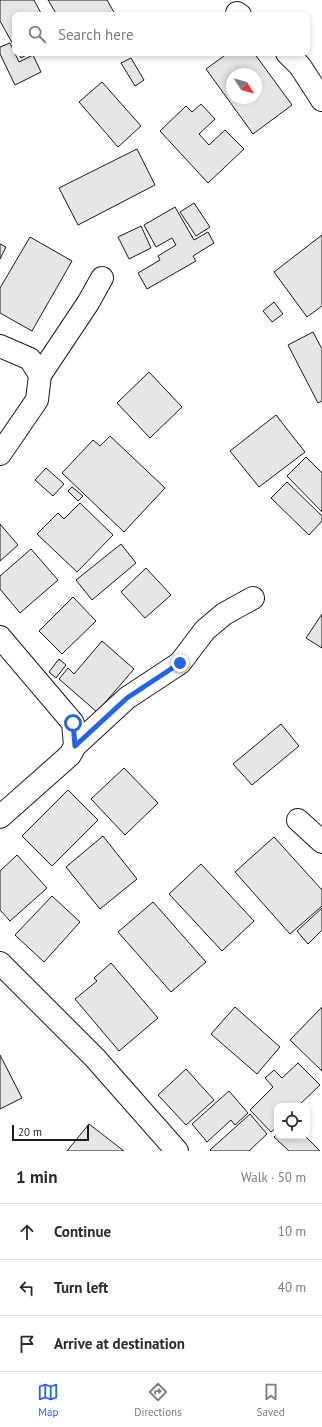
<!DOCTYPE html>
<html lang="en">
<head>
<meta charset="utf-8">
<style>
	body { margin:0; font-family:"PT Sans",sans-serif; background:#f2f2f3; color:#2b2b33 }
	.controls { position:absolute; right:12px; bottom:12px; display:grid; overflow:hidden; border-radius:8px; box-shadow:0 2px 6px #0003 }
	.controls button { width:36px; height:36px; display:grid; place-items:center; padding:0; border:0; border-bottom:1px solid #e1e1e2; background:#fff; color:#2b2b33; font:20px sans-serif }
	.compass { position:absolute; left:226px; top:68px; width:36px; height:36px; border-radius:50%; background:#fff; box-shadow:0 2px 6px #0003; rotate:127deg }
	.scale { position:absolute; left:12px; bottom:10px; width:77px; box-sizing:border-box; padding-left:4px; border:2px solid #1a1a1a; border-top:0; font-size:11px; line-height:14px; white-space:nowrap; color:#1a1a1a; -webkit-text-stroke:3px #fff; paint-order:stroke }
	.stop { position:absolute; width:12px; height:12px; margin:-9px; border:3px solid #2563eb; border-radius:50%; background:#fff }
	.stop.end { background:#2563eb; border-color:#fff; box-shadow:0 1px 4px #0008 }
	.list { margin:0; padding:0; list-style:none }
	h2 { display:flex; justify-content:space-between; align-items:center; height:52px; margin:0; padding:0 16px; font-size:17px }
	h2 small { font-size:13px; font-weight:400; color:#7c7c81 }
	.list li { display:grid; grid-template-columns:26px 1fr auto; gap:12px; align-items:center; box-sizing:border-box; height:56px; padding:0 16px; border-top:1px solid #e1e1e2 }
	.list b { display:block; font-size:15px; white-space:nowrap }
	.list em { font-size:13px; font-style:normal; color:#7c7c81 }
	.icon { flex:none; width:22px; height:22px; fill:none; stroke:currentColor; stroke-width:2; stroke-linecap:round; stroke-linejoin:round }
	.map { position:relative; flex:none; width:322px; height:1151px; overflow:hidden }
	.search { position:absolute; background:#fff; box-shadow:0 2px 6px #0003; left:12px; right:12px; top:12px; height:44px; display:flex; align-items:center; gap:10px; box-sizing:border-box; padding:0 14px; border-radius:8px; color:#7c7c81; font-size:15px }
	.sheet { height:220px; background:#fff }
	nav { display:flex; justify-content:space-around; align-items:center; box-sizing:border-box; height:56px; border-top:1px solid #e1e1e2; background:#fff; font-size:11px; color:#7c7c81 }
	nav a { display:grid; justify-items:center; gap:2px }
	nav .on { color:#2563eb }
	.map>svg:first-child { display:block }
	.building { fill:#e6e6e6; stroke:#1a1a1a; fill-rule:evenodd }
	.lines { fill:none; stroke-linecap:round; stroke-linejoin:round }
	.minor-casing { stroke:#1a1a1a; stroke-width:24 }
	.minor { stroke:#fff; stroke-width:22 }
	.route { stroke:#2563eb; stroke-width:5 }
</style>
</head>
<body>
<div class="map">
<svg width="322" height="1151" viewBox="0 0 322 1151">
	<rect width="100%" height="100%" fill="#fff"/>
	<!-- building -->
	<path class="building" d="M 0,0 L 34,0 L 42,15 L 15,15 L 15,48 L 0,21 Z
		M 48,0 L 107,0 L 115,14 L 112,15 L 57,15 Z
		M 10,43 L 19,62 L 33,55 L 41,72 L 15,85 L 0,54 L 0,47 Z
		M 18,53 L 30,53 L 21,58 Z
		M 228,53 L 254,53 L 292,105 L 253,134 L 206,69 ZM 232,74 L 256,74 L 256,98 L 232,98 Z
		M 131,58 L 144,80 L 135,86 L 121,63 Z
		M 102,82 L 141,126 L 118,147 L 79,102 Z
		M 201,104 L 215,119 L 199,134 L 209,145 L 225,130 L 244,149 L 208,183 L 160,131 L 186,106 L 192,112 Z
		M 137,149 L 155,185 L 78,225 L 59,188 Z
		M 194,203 L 210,227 L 196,236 L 180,212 Z
		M 175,207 L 194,240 L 208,232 L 214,243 L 193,256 L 196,261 L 147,289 L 138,273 L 160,260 L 158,256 L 176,245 L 172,238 L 156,247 L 144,225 Z
		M 141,226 L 151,248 L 129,259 L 118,237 Z
		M 322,235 L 322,306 L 307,317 L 274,272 Z
		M 30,237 L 72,261 L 32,331 L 0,313 L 0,288 Z
		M 0,244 L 6,247 L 0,259 Z
		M 274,302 L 283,314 L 272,322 L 263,311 Z
		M 313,332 L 322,349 L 322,401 L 318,403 L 288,345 Z
		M 149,372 L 182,407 L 150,438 L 117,403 Z
		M 276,415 L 305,452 L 259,487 L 230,451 Z
		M 110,436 L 165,488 L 124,532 L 62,473 L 93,440 L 100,446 Z
		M 306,457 L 322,473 L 322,512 L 287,476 Z
		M 46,468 L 64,484 L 53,496 L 35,480 Z
		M 287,482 L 322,516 L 322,521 L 309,535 L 271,498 Z
		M 72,487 L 83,496 L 78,501 L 68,491 Z
		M 80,503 L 113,535 L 77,572 L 37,534 L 58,513 L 64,519 Z
		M 0,524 L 18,545 L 0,561 Z
		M 121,544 L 136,563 L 92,600 L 76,580 Z
		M 31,549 L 58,580 L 20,613 L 0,589 L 0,576 Z
		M 146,568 L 171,595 L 145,618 L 121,592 Z
		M 73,597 L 96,621 L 62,654 L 39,631 Z
		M 322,614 L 322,648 L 306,638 Z
		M 102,641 L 134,669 L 97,712 L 59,679 L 68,668 L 74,674 Z
		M 59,659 L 66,665 L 56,678 L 49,672 Z
		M 281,724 L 299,746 L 252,785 L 233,764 Z
		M 124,768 L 158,803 L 125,835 L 91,799 Z
		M 68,790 L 98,820 L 52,866 L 22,836 Z
		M 103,836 L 137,879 L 100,909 L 66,867 Z
		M 274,837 L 322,890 L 322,906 L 290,934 L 235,872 Z
		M 17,855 L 47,888 L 10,921 L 0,910 L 0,871 Z
		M 201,864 L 254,921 L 222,951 L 169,894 Z
		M 52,896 L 80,922 L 44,962 L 15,935 Z
		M 153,902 L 206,962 L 171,992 L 118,932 Z
		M 322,908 L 322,930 L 308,944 L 297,931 Z
		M 111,963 L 158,1018 L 119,1051 L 75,999 L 97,981 L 94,978 Z
		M 235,1007 L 280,1047 L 257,1074 L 211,1034 Z
		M 322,1007 L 322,1071 L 290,1040 Z
		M 0,1055 L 22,1098 L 0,1109 Z
		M 298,1063 L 320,1085 L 298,1106 L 277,1106 L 277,1127 L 271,1132 L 250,1110 L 273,1087 L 265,1078 L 274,1070 L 282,1078 Z
		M 186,1069 L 214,1100 L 186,1125 L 158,1095 Z
		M 229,1091 L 248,1113 L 235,1125 L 231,1120 L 207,1142 L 192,1124 Z
		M 250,1114 L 267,1134 L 249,1151 L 211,1151 L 210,1150 Z
		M 89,1124 L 124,1151 L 67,1151 Z
		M 277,1134 L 277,1136 L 293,1136 L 295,1139 L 298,1136 L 305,1136 L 320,1151 L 289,1151 L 274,1137 Z"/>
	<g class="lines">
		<!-- minor casing -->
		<g class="minor-casing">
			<path id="minor" d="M 237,13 L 240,15
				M 287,53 L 300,66 L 322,100
				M 0,346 L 30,359 L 40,375
				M 0,454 L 37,400 L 40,375 L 88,303 L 102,278
				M 0,637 L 73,723 L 75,746
				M 0,817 L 70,755 L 75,746 L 127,698 L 180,663 L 205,630 L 224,614 L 253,598
				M 298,820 L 322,842
				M 0,963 L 95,1058 L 177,1151"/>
		</g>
		<!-- minor -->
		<use href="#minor" class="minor"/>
	</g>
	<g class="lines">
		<!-- route -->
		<path class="route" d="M 73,723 L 75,746 L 127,698 L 180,663"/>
	</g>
</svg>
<div class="controls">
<button><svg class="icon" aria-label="locate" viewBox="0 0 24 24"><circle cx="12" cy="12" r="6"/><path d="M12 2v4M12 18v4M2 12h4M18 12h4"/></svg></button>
</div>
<svg class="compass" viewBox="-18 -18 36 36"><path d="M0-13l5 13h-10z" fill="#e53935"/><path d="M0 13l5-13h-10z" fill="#7c7c81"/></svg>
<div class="scale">20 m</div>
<div class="stop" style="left:73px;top:723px"></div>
<div class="stop end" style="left:180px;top:663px"></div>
<div class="search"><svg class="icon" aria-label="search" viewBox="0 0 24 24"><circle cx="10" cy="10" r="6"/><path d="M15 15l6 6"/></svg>Search here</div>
</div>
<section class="sheet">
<h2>1 min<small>Walk · 50 m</small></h2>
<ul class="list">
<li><svg class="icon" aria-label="ahead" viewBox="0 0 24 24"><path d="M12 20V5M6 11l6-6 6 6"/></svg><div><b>Continue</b></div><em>10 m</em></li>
<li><svg class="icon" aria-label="left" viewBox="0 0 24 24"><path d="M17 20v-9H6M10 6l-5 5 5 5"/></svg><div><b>Turn left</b></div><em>40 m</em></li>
<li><svg class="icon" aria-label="arrive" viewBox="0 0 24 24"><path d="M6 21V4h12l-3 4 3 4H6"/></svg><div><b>Arrive at destination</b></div></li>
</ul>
</section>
<nav>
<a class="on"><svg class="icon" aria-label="map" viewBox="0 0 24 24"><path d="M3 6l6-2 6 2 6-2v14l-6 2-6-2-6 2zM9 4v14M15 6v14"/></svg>Map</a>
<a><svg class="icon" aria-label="directions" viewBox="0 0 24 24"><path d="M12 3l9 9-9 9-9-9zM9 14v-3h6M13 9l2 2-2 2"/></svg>Directions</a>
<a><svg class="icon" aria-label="saved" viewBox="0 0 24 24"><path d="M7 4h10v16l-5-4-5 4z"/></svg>Saved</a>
</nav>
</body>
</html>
